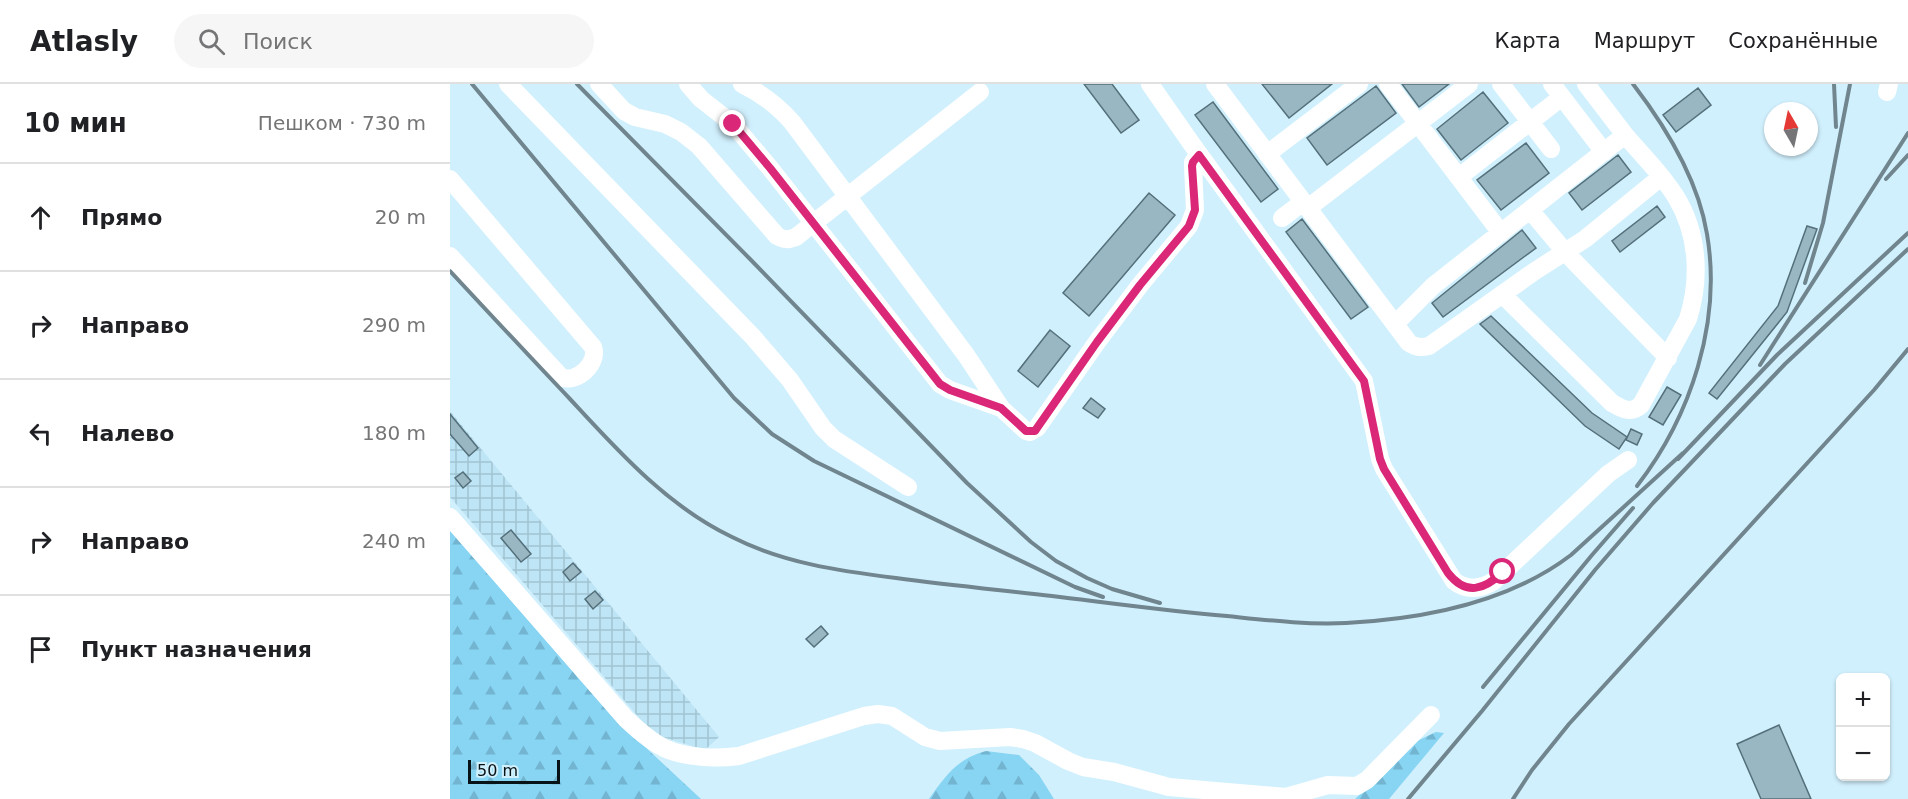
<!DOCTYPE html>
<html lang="ru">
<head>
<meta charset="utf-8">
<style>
	body { margin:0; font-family:"DejaVu Sans",sans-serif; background:#f6f6f6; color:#202124 }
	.controls { position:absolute; right:18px; bottom:18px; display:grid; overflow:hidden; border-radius:9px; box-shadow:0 2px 4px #0004 }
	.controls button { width:54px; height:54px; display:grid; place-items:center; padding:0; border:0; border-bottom:2px solid #e0e0e0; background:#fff; color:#202124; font:30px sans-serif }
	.compass { position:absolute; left:1314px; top:18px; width:54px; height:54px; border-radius:50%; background:#fff; box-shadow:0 2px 4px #0004; rotate:351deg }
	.scale { position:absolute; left:18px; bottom:15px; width:92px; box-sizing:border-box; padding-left:6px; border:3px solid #081318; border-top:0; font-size:16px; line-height:21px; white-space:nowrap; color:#081318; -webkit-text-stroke:4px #d1f0fd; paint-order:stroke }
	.stop { position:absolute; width:18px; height:18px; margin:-14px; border:4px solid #db2777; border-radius:50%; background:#fff }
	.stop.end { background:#db2777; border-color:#fff; box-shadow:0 2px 6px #0008 }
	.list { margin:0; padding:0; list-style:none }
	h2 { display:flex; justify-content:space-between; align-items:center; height:78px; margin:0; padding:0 24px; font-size:26px }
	h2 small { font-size:20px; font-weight:400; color:#757577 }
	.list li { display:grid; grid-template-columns:39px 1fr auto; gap:18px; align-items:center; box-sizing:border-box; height:108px; padding:0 24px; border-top:2px solid #e0e0e0 }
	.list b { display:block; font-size:22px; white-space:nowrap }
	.list em { font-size:20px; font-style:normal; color:#757577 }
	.icon { flex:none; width:33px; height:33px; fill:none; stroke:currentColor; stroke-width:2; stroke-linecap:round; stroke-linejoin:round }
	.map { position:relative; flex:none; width:1458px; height:715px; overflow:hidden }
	header { display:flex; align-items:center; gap:36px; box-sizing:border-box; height:84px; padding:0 30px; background:#fff; border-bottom:2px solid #e0e0e0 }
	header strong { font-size:28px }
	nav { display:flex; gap:33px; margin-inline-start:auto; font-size:21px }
	.search { width:420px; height:54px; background:#f6f6f6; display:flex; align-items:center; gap:15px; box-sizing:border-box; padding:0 21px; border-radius:33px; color:#757577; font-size:22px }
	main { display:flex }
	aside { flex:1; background:#fff }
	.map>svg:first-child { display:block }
	.industrial { fill:url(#industrial-grid) }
	.forest { fill:url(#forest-firs) }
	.building { fill:#99b7c3; stroke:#536f7a; stroke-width:1.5 }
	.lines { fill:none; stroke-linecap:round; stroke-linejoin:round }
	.minor { stroke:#fff; stroke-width:18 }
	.rail { stroke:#70858e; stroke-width:4 }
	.route { stroke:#db2777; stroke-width:8 }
</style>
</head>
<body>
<header>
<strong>Atlasly</strong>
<div class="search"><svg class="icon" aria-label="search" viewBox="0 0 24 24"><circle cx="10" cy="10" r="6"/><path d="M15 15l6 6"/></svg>Поиск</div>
<nav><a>Карта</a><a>Маршрут</a><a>Сохранённые</a></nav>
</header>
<main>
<aside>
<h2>10 мин<small>Пешком · 730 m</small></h2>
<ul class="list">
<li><svg class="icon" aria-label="ahead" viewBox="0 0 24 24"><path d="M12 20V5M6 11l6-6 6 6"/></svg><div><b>Прямо</b></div><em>20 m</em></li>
<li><svg class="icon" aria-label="right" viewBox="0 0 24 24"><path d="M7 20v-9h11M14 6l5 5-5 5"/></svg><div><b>Направо</b></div><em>290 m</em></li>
<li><svg class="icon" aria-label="left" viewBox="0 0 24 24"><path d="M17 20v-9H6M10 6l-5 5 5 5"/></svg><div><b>Налево</b></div><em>180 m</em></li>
<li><svg class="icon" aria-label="right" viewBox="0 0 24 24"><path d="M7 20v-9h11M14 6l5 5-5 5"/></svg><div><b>Направо</b></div><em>240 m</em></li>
<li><svg class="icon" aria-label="arrive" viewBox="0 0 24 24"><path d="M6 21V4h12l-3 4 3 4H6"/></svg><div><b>Пункт назначения</b></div></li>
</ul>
</aside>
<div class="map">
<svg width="1458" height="715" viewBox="0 0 1458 715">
	<defs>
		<pattern id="industrial-grid" width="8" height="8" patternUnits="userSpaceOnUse" patternTransform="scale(1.5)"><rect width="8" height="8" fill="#bee5f6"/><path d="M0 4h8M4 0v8" fill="none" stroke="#a2c4d2"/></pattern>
		<pattern id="forest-firs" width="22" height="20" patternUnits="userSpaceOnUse" patternTransform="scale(1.5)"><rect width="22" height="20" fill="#87d4f3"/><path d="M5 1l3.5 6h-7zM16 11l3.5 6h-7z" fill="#73b5d0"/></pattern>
	</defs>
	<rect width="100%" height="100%" fill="#d1f0fd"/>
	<!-- industrial -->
	<path class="industrial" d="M 0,327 L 269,653 L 255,666 L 203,650 L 0,413 Z"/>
	<!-- forest -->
	<path class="forest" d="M 0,447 L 164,634 L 251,715 L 0,715 Z
		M 986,648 L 994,649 L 939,715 L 905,715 L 967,657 Z
		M 536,667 L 569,671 L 589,691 L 604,715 L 479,715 C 496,691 507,675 536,667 Z"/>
	<!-- building -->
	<path class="building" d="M 634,0 L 662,0 L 689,36 L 671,49 Z
		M 812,0 L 882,0 L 839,34 Z
		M 952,0 L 999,0 L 969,23 Z
		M 926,2 L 946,29 L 877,81 L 857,54 Z
		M 1248,4 L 1261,21 L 1226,48 L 1213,31 Z
		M 1033,8 L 1058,39 L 1011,76 L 987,45 Z
		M 763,18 L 828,105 L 811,118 L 745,31 Z
		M 1076,59 L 1099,89 L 1051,126 L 1027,96 Z
		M 1168,71 L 1181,88 L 1132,126 L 1119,109 Z
		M 699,109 L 725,131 L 639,232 L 613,209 Z
		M 1207,122 L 1215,133 L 1170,168 L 1162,157 Z
		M 852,135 L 918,223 L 901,235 L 836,148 Z
		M 1357,142 L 1367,145 L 1337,228 L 1267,315 L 1259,309 L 1328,222 Z
		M 1072,146 L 1086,164 L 993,233 L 982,219 Z
		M 1041,232 L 1142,329 L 1177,353 L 1169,365 L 1135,342 L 1030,240 Z
		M 600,246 L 620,262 L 588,303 L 568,287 Z
		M 1217,303 L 1231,311 L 1213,341 L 1199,333 Z
		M 641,314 L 655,325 L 648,334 L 633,324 Z
		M 0,330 L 28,364 L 19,372 L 0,350 Z
		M 1181,345 L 1192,350 L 1187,361 L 1176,356 Z
		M 13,388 L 21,397 L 13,404 L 5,394 Z
		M 61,446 L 81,470 L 71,478 L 51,454 Z
		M 123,479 L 131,488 L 120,497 L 113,488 Z
		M 145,507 L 153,516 L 143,525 L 135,515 Z
		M 371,542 L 378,550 L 364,563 L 356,555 Z
		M 1329,641 L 1361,715 L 1311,715 L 1287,660 Z"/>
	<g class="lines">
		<!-- minor -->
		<path class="minor" d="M 58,0 L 303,253 L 340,296 L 373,344 L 384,355 L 458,403
			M 149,0 L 174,27 L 185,33 L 215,40 L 231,48 L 249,62 L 327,152 C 334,156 338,156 346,153 L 530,8
			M 238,0 L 251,15 L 283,40 L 320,84 L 490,300 L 500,306 L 551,324 L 576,347 L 580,348 L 587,344 L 647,258 L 690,201 L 739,142 L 745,126 L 743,82 L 743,78 L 749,71
			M 292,0 C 313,10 327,21 342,38 L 516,271 L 551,324
			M 700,0 L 741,59 L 914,297 L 930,375 L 934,385 L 1004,497 C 1017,507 1031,505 1044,497 L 1158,390 L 1178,376
			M 765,0 L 959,259 C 966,263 970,264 979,262 L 1085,187 L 1135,155 L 1211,93
			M 938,0 L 1051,149
			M 1051,0 L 1101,65
			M 1102,0 L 1154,68
			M 1437,8 L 1439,0
			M 817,70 L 909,0
			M 1009,93 L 1112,13
			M 0,95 L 143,263 C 149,279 127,300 111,293 L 0,172
			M 858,124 L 1019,0
			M 1080,126 L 1116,169 L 1218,274
			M 832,134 L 853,118
			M 1052,210 L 1162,319 C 1172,325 1181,330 1191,321 L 1238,235 C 1251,194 1248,149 1226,113 C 1212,90 1192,71 1175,51
			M 945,240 L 983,202 L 1175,51 L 1136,0
			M 0,433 L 176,635 C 188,646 200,657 214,664 C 236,674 266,675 289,672 L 414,632 L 428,630 L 442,632 L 475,653 L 490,657 L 560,653 L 573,655 L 585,659 L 618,677 L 633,683 L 664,688 L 719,703 L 836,713 L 878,701 L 907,702 L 917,696 L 981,631"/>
		<!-- rail -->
		<path class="rail" d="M 22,0 L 284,314 L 322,350 L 364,377 L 625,503 L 653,513
			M 127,0 L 299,174 L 517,399 L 581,458 L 606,477 L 637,494 L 662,505 L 710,519
			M 1183,0 C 1216,43 1248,95 1257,150 C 1272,238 1241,332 1187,402
			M 1384,0 L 1386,43
			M 1436,95 L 1458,71
			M 0,187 C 40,230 80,273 120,315 C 168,367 217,422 282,453 C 333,479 390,487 446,494 C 498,501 550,506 602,512 C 660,519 718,527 777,532 C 816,536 856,541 896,539 C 973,535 1058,519 1121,471 L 1233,369
			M 1355,199 L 1373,139 L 1400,0
			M 1310,281 L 1458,49
			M 1228,375 L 1327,271 L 1458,149
			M 1033,603 L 1142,471 L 1183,424
			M 958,715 L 1032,627 L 1145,486 L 1203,419 L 1335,280 L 1458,165
			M 1063,715 L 1082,686 L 1119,640 L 1424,306 L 1458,265"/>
	</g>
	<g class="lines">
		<!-- route -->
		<path class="route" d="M 283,40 L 320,84 L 490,300 L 500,306 L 551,324 L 576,347 L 585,347 L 587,344 L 647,258 L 690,201 L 739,142 L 745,126 L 742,82 L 743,78 L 749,71 L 914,297 L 930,375 L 934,385 L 998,489 C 1016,512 1034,506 1053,488"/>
	</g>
</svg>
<div class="controls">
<button>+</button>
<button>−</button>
</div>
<svg class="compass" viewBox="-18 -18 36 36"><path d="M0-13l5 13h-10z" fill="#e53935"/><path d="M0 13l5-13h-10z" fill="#757577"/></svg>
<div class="scale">50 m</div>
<div class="stop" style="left:1053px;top:488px"></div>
<div class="stop end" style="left:283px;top:40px"></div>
</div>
</main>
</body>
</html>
